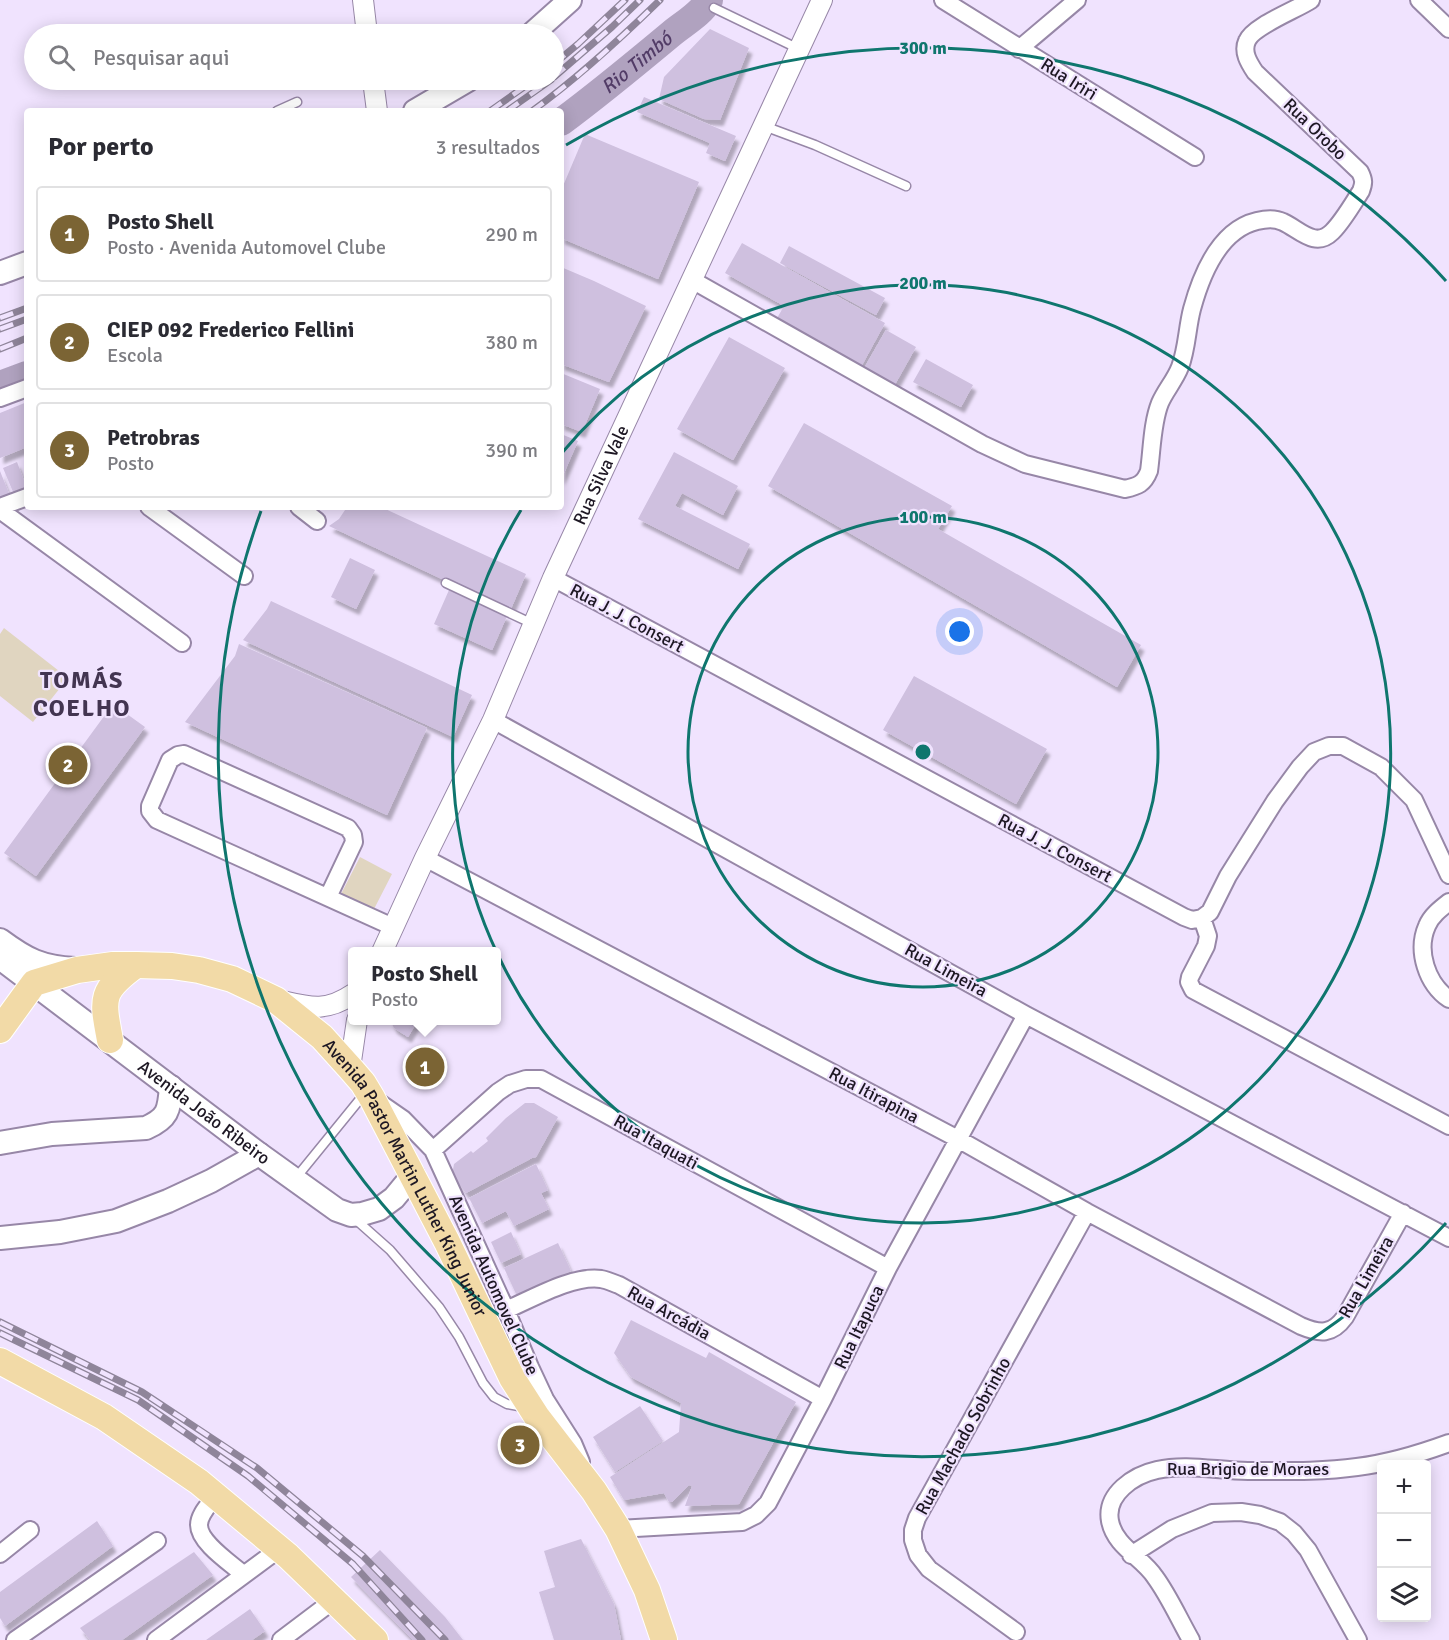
<!DOCTYPE html>
<html lang="pt">
<head>
<meta charset="utf-8">
<style>
	body { margin:0; font-family:Signika,sans-serif; background:#f2f2f3; color:#2b2b33 }
	.controls { position:absolute; right:18px; bottom:18px; display:grid; overflow:hidden; border-radius:6px; box-shadow:0 3px 15px #0003 }
	.controls button { width:54px; height:54px; display:grid; place-items:center; padding:0; border:0; border-bottom:2px solid #e1e1e2; background:#fff; color:#2b2b33; font:30px sans-serif }
	.you { position:absolute; left:960px; top:632px; width:21px; height:21px; margin:-15px; border:4px solid #fff; border-radius:50%; background:#1a73e8; box-shadow:0 0 0 9px #1a73e833 }
	.badge { display:grid; place-items:center; width:39px; height:39px; border-radius:50%; background:#7b6434; color:#fff; font-size:20px; font-weight:700 }
	.pin { position:absolute; translate:-50% -50%; border:3px solid #fff; box-shadow:0 2px 6px #0006 }
	.popup { position:absolute; left:348px; top:947px; width:153px; height:78px; box-sizing:border-box; display:grid; place-content:center; border-radius:6px; background:#fff; filter:drop-shadow(0 2px 4px #0005); font-size:20px; white-space:nowrap; color:#7c7c81 }
	.popup b { font-size:22px; color:#2b2b33 }
	.popup::after { content:''; position:absolute; left:50%; top:100%; margin-left:-12px; border:12px solid transparent; border-top-color:#fff }
	.list { margin:0; padding:0; list-style:none }
	h2 { display:flex; justify-content:space-between; align-items:center; height:78px; margin:0; padding:0 24px; font-size:26px }
	h2 small { font-size:20px; font-weight:400; color:#7c7c81 }
	.list li { display:grid; grid-template-columns:39px 1fr auto; gap:18px; align-items:center; box-sizing:border-box; height:96px; margin:0 12px 12px; padding:0 12px; border:2px solid #e1e1e2; border-radius:6px }
	.list b { display:block; font-size:22px; white-space:nowrap }
	.list p { margin:0; font-size:20px; white-space:nowrap; color:#7c7c81 }
	.list em { font-size:20px; font-style:normal; color:#7c7c81 }
	.icon { flex:none; width:33px; height:33px; fill:none; stroke:currentColor; stroke-width:2; stroke-linecap:round; stroke-linejoin:round }
	.map { position:relative; flex:none; width:1449px; height:1640px; overflow:hidden }
	.search { position:absolute; background:#fff; box-shadow:0 3px 15px #0003; left:24px; top:24px; width:540px; height:66px; display:flex; align-items:center; gap:15px; box-sizing:border-box; padding:0 21px; border-radius:33px; color:#7c7c81; font-size:22px }
	.panel { position:absolute; background:#fff; box-shadow:0 3px 15px #0003; left:24px; top:108px; width:540px; height:402px; border-radius:6px }
	.map>svg:first-child { display:block }
	.green { fill:#e0d5c0 }
	.lines { fill:none; stroke-linecap:round; stroke-linejoin:round }
	.river { stroke:#b0a2bf; stroke-width:28 }
	.building { fill:#cfc0df; filter:url(#shadow) }
	.service-casing { stroke:#9787a7; stroke-width:11 }
	.minor-casing { stroke:#9787a7; stroke-width:20 }
	.tertiary-casing { stroke:#9787a7; stroke-width:22 }
	.secondary-casing { stroke:#9787a7; stroke-width:26 }
	.primary-casing { stroke:#fff; stroke-width:28 }
	.service { stroke:#fff; stroke-width:8 }
	.minor { stroke:#fff; stroke-width:16 }
	.tertiary { stroke:#fff; stroke-width:20 }
	.secondary { stroke:#fff; stroke-width:22 }
	.primary { stroke:#f2daa7; stroke-width:26 }
	.rail-casing { stroke:#8f859a; stroke-width:7 }
	.rail { stroke:#f0e3fe; stroke-width:4.5; stroke-dasharray:14; stroke-linecap:butt }
	.ring { fill:none; stroke:#0f766e; stroke-width:3 }
	.labels { text-anchor:middle; dominant-baseline:central; stroke-width:4.5; stroke-linejoin:round; paint-order:stroke }
	.street-label { font-size:18px; fill:#1d1723; stroke:#f0e3fe }
	.water-label { font-size:20px; font-style:italic; fill:#523c67; stroke:#f0e3fe }
	.district-label { font-size:24px; font-weight:bold; letter-spacing:1.5px; fill:#433551; stroke:#f0e3fe }
	.centre { fill:#0f766e; stroke:#f0e3fe; stroke-width:3 }
	.ring-label { font-size:18px; text-anchor:middle; font-weight:bold; fill:#0f766e; stroke:#f0e3fe; stroke-width:4.5; stroke-linejoin:round; paint-order:stroke }
</style>
</head>
<body>
<div class="map">
<svg width="1449" height="1640" viewBox="0 0 1449 1640">
	<defs>
		<filter id="shadow"><feDropShadow dx="3.5" dy="6" stdDeviation="1.5" flood-color="#0004"/></filter>
	</defs>
	<rect width="100%" height="100%" fill="#f0e3fe"/>
	<!-- green -->
	<path class="green" d="M 4,628 L 68,678 L 33,722 L 0,696 L 0,634 Z
		M 360,857 L 392,874 L 373,911 L 341,894 Z"/>
	<g class="lines">
		<!-- river -->
		<g class="river">
			<path id="s1" d="M 561,122 C 599,94 635,64 671,34 C 684,23 700,15 709,0"/>
			<path d="M 0,385 L 27,375"/>
		</g>
	</g>
	<!-- building -->
	<path class="building" d="M 710,29 L 749,48 L 720,120 L 704,119 L 659,99 L 664,77 Z
		M 644,97 L 736,136 L 725,161 L 706,153 L 710,143 L 637,112 Z
		M 585,134 L 699,182 L 658,279 L 561,238 L 561,185 L 563,186 Z
		M 742,243 L 885,323 L 861,367 L 776,320 L 784,306 L 725,273 Z
		M 789,246 L 885,298 L 876,315 L 780,263 Z
		M 561,267 L 594,281 L 646,306 L 609,382 L 561,364 Z
		M 886,330 L 916,347 L 893,388 L 863,370 Z
		M 729,337 L 785,368 L 733,460 L 677,429 Z
		M 926,359 L 973,385 L 961,407 L 913,382 Z
		M 561,373 L 600,389 L 582,432 L 561,424 Z
		M 27,402 L 27,447 L 0,458 L 0,413 Z
		M 804,423 L 952,506 L 938,529 L 1141,645 L 1117,687 L 768,486 Z
		M 561,434 L 578,441 L 561,480 Z
		M 674,452 L 738,486 L 723,515 L 682,493 L 675,506 L 750,544 L 738,569 L 638,519 Z
		M 17,462 L 27,489 L 14,494 L 3,468 Z
		M 0,471 L 10,496 L 0,500 Z
		M 347,507 L 381,507 L 526,574 L 510,611 L 329,526 L 339,519 Z
		M 350,558 L 375,570 L 356,609 L 331,597 Z
		M 449,590 L 507,616 L 492,650 L 434,624 Z
		M 271,601 L 472,695 L 453,737 L 243,640 L 267,609 Z
		M 239,644 L 427,728 L 387,815 L 185,722 L 235,656 Z
		M 914,676 L 1047,749 L 1016,804 L 883,730 Z
		M 113,704 L 145,727 L 36,876 L 4,853 Z
		M 390,1020 L 414,1020 L 417,1022 L 408,1037 L 394,1028 Z
		M 525,1103 L 534,1103 L 558,1117 L 536,1157 L 532,1158 L 466,1193 L 452,1175 L 454,1164 L 471,1151 L 473,1153 L 488,1141 L 486,1138 L 506,1118 Z
		M 536,1164 L 548,1190 L 541,1193 L 549,1209 L 514,1226 L 506,1211 L 482,1223 L 469,1198 Z
		M 511,1232 L 521,1254 L 501,1263 L 491,1242 Z
		M 558,1243 L 571,1271 L 517,1296 L 504,1268 Z
		M 631,1320 L 706,1358 L 709,1352 L 796,1402 L 739,1504 L 685,1506 L 692,1486 L 689,1485 L 672,1502 L 669,1502 L 664,1493 L 624,1500 L 610,1477 L 679,1432 L 681,1403 L 631,1377 L 614,1353 Z
		M 640,1406 L 663,1441 L 615,1472 L 593,1437 Z
		M 97,1521 L 113,1546 L 5,1626 L 0,1618 L 0,1592 Z
		M 581,1539 L 614,1604 L 621,1640 L 554,1640 L 539,1592 L 555,1587 L 544,1551 Z
		M 380,1550 L 445,1617 L 463,1640 L 413,1640 L 351,1577 Z
		M 194,1552 L 213,1575 L 122,1640 L 90,1640 L 80,1628 Z
		M 250,1609 L 265,1631 L 252,1640 L 206,1640 Z"/>
	<g class="lines">
		<!-- service casing -->
		<g class="service-casing">
			<path id="service" d="M 714,8 L 799,49
				M 277,111 L 297,102
				M 764,126 L 815,145 L 906,186
				M 446,583 L 533,624
				M 295,1179 L 365,1093
				M 354,1218 L 390,1250 L 439,1307 L 459,1337 L 483,1383 L 494,1397 L 507,1404 L 524,1407"/>
		</g>
		<!-- minor casing -->
		<g class="minor-casing">
			<path id="minor" d="M 943,0 L 1195,157
				M 1419,0 L 1449,29
				M 1019,49 L 1077,0
				M 692,280 L 982,444 L 1025,464 L 1125,489 C 1138,486 1144,484 1149,471 C 1152,450 1152,423 1160,403 C 1165,391 1175,380 1180,367 C 1187,349 1187,328 1192,309 C 1201,276 1219,230 1257,221 C 1265,219 1275,218 1283,222 C 1299,229 1315,249 1332,232 C 1343,221 1352,205 1361,191 C 1364,183 1364,180 1360,172 L 1255,72 C 1249,63 1242,52 1247,41 C 1253,26 1296,10 1311,0
				M 0,398 L 27,388
				M 0,507 L 27,497
				M 149,507 L 244,576
				M 299,507 L 317,521
				M 0,510 L 182,643
				M 553,578 L 1184,917 L 1192,920 L 1202,918 L 1210,912 L 1228,876 L 1275,801 L 1300,767 L 1314,752 L 1329,746 L 1343,746 L 1381,767 L 1414,800 L 1449,875
				M 493,720 L 1026,1015 L 1449,1238
				M 425,858 L 958,1139 L 1087,1212 L 1301,1326 C 1320,1334 1332,1335 1345,1317 L 1403,1213
				M 328,897 L 354,842 L 353,835 L 348,828 L 184,754 L 178,755 L 170,760 L 150,806 L 150,811 L 157,820 L 393,927
				M 1449,902 C 1440,909 1431,916 1427,926 C 1416,951 1427,984 1449,999
				M 1202,918 L 1208,936 L 1206,946 L 1190,977 L 1189,982 L 1193,990 L 1449,1126
				M 377,1101 L 403,1119 L 433,1150 L 506,1310 L 530,1367 L 545,1399 L 573,1443 L 581,1462
				M 433,1150 L 498,1092 L 510,1084 L 526,1079 L 541,1079 L 888,1268
				M 506,1310 C 532,1299 572,1275 601,1279 C 607,1280 613,1283 619,1285 L 823,1399
				M 216,1495 C 210,1504 199,1514 199,1525 C 199,1543 232,1564 244,1575
				M 618,1529 L 742,1522 L 756,1515 L 768,1503 L 823,1399 L 888,1268 L 1026,1015
				M 0,1554 L 30,1530
				M 1131,1555 L 1172,1529 L 1212,1513 L 1241,1512 L 1260,1515 L 1280,1522 L 1294,1533 L 1308,1550 L 1358,1640
				M 1016,1632 L 929,1569 L 918,1555 L 913,1540 L 913,1530 L 917,1518 L 1087,1212
				M 15,1640 L 157,1541
				M 156,1640 L 279,1549
				M 281,1640 L 334,1600
				M 1191,1640 C 1179,1619 1169,1596 1155,1577 C 1142,1557 1115,1547 1110,1521 C 1105,1494 1134,1475 1157,1470 C 1187,1463 1218,1471 1248,1471 C 1284,1471 1321,1472 1357,1467 C 1389,1463 1419,1454 1449,1443"/>
		</g>
		<!-- tertiary casing -->
		<g class="tertiary-casing">
			<g id="tertiary">
				<path d="M 363,0 L 367,34"/>
				<path d="M 373,80 L 377,111"/>
				<path id="s2" d="M 382,952 L 425,858 L 493,720 L 553,578 L 822,0"/>
				<path d="M 278,1000 C 309,1007 325,1013 353,994"/>
				<path d="M 350,1068 L 357,1020"/>
			</g>
		</g>
		<!-- secondary casing -->
		<g class="secondary-casing">
			<g id="secondary">
				<path d="M 532,34 L 570,0"/>
				<path d="M 415,111 L 468,80"/>
				<path d="M 0,273 L 27,263"/>
				<path d="M 0,940 C 27,960 41,967 75,969"/>
				<path id="s3" d="M 0,958 L 259,1154 L 337,1210 L 351,1215 L 362,1214 L 379,1209 L 394,1198 L 413,1175"/>
				<path d="M 0,1143 L 52,1134 L 146,1128 C 168,1118 169,1111 171,1087"/>
				<path d="M 0,1238 L 60,1232 L 116,1221 L 168,1201 L 211,1181 L 259,1154"/>
			</g>
		</g>
		<!-- primary casing -->
		<g class="primary-casing">
			<g id="primary">
				<path id="s4" d="M 0,1030 L 34,983 L 77,970 L 113,965 L 136,965 L 172,966 L 199,970 L 232,979 L 276,1000 L 322,1037 L 350,1068 L 363,1083 L 372,1098 L 447,1242 L 512,1378 L 537,1417 L 594,1491 L 618,1529 L 647,1590 L 664,1640"/>
				<path d="M 110,1040 C 102,998 100,991 136,965"/>
				<path d="M 0,1361 L 104,1417 L 199,1482 L 288,1556 L 375,1640"/>
			</g>
		</g>
		<!-- service -->
		<use href="#service" class="service"/>
		<!-- minor -->
		<use href="#minor" class="minor"/>
		<!-- tertiary -->
		<use href="#tertiary" class="tertiary"/>
		<!-- secondary -->
		<use href="#secondary" class="secondary"/>
		<!-- primary -->
		<use href="#primary" class="primary"/>
		<!-- rail casing -->
		<g class="rail-casing">
			<path id="rail" d="M 554,64 L 578,44 L 625,0
				M 554,77 L 612,27 L 640,0
				M 490,111 L 534,80
				M 507,111 L 551,80
				M 532,111 C 578,78 619,40 660,0
				M 0,318 L 27,308
				M 0,329 L 27,319
				M 0,349 L 27,338
				M 0,1322 L 142,1392 L 257,1468 L 363,1556 L 445,1640
				M 0,1333 L 138,1400 L 248,1476 L 353,1564 L 422,1640"/>
		</g>
		<!-- rail -->
		<use href="#rail" class="rail"/>
	</g>
	<!-- distance rings -->
	<g class="ring">
		<circle cx="923" cy="752" r="235"/>
		<path d="M561 454A469 469 0 1 1 521 510"/>
		<path d="M1446 1223A704 704 0 0 1 261 511M566 145A704 704 0 0 1 1446 281"/>
	</g>
	<g class="labels">
		<!-- street labels -->
		<g class="street-label">
			<text transform="translate(1069 79) rotate(32)">Rua Iriri</text>
			<text transform="translate(1315 129) rotate(44)">Rua Orobo</text>
			<text stroke="none"><textPath href="#s2" startOffset="525">Rua Silva Vale</textPath></text>
			<text transform="translate(627 618) rotate(28)">Rua J. J. Consert</text>
			<text transform="translate(1055 848) rotate(28)">Rua J. J. Consert</text>
			<text transform="translate(946 970) rotate(29)">Rua Limeira</text>
			<text transform="translate(874 1095) rotate(28)">Rua Itirapina</text>
			<text stroke="none"><textPath href="#s3" startOffset="256">Avenida João Ribeiro</textPath></text>
			<text transform="translate(656 1142) rotate(29)">Rua Itaquati</text>
			<text stroke="none"><textPath href="#s4" startOffset="532">Avenida Pastor Martin Luther King Junior</textPath></text>
			<text transform="translate(1366 1277) rotate(-60)">Rua Limeira</text>
			<text transform="translate(494 1285) rotate(66)">Avenida Automovel Clube</text>
			<text transform="translate(669 1313) rotate(29)">Rua Arcádia</text>
			<text transform="translate(859 1327) rotate(-64)">Rua Itapuca</text>
			<text transform="translate(963 1436) rotate(-61)">Rua Machado Sobrinho</text>
			<text x="1248" y="1469">Rua Brigio de Moraes</text>
		</g>
		<!-- water labels -->
		<g class="water-label">
			<text stroke="none"><textPath href="#s1" startOffset="96">Rio Timbó</textPath></text>
		</g>
		<!-- district labels -->
		<g class="district-label">
			<text x="82" y="680">TOMÁS<tspan x="82" dy="28">COELHO</tspan></text>
		</g>
	</g>
	<circle cx="923" cy="752" r="9" class="centre"/>
	<g class="ring-label">
		<text x="923" y="54">300 m</text>
		<text x="923" y="289">200 m</text>
		<text x="923" y="523">100 m</text>
	</g>
</svg>
<div class="controls">
<button>+</button>
<button>−</button>
<button><svg class="icon" aria-label="layers" viewBox="0 0 24 24"><path d="M12 4l9 5-9 5-9-5zM3 14l9 5 9-5"/></svg></button>
</div>
<div class="you"></div>
<div class="pin badge" style="left:425px;top:1067px">1</div>
<div class="popup"><b>Posto Shell</b>Posto</div>
<div class="pin badge" style="left:68px;top:765px">2</div>
<div class="pin badge" style="left:520px;top:1445px">3</div>
<div class="search"><svg class="icon" aria-label="search" viewBox="0 0 24 24"><circle cx="10" cy="10" r="6"/><path d="M15 15l6 6"/></svg>Pesquisar aqui</div>
<section class="panel">
<h2>Por perto<small>3 resultados</small></h2>
<ul class="list">
<li><span class="badge">1</span><div><b>Posto Shell</b><p>Posto · Avenida Automovel Clube</p></div><em>290 m</em></li>
<li><span class="badge">2</span><div><b>CIEP 092 Frederico Fellini</b><p>Escola</p></div><em>380 m</em></li>
<li><span class="badge">3</span><div><b>Petrobras</b><p>Posto</p></div><em>390 m</em></li>
</ul>
</section>
</div>
</body>
</html>
